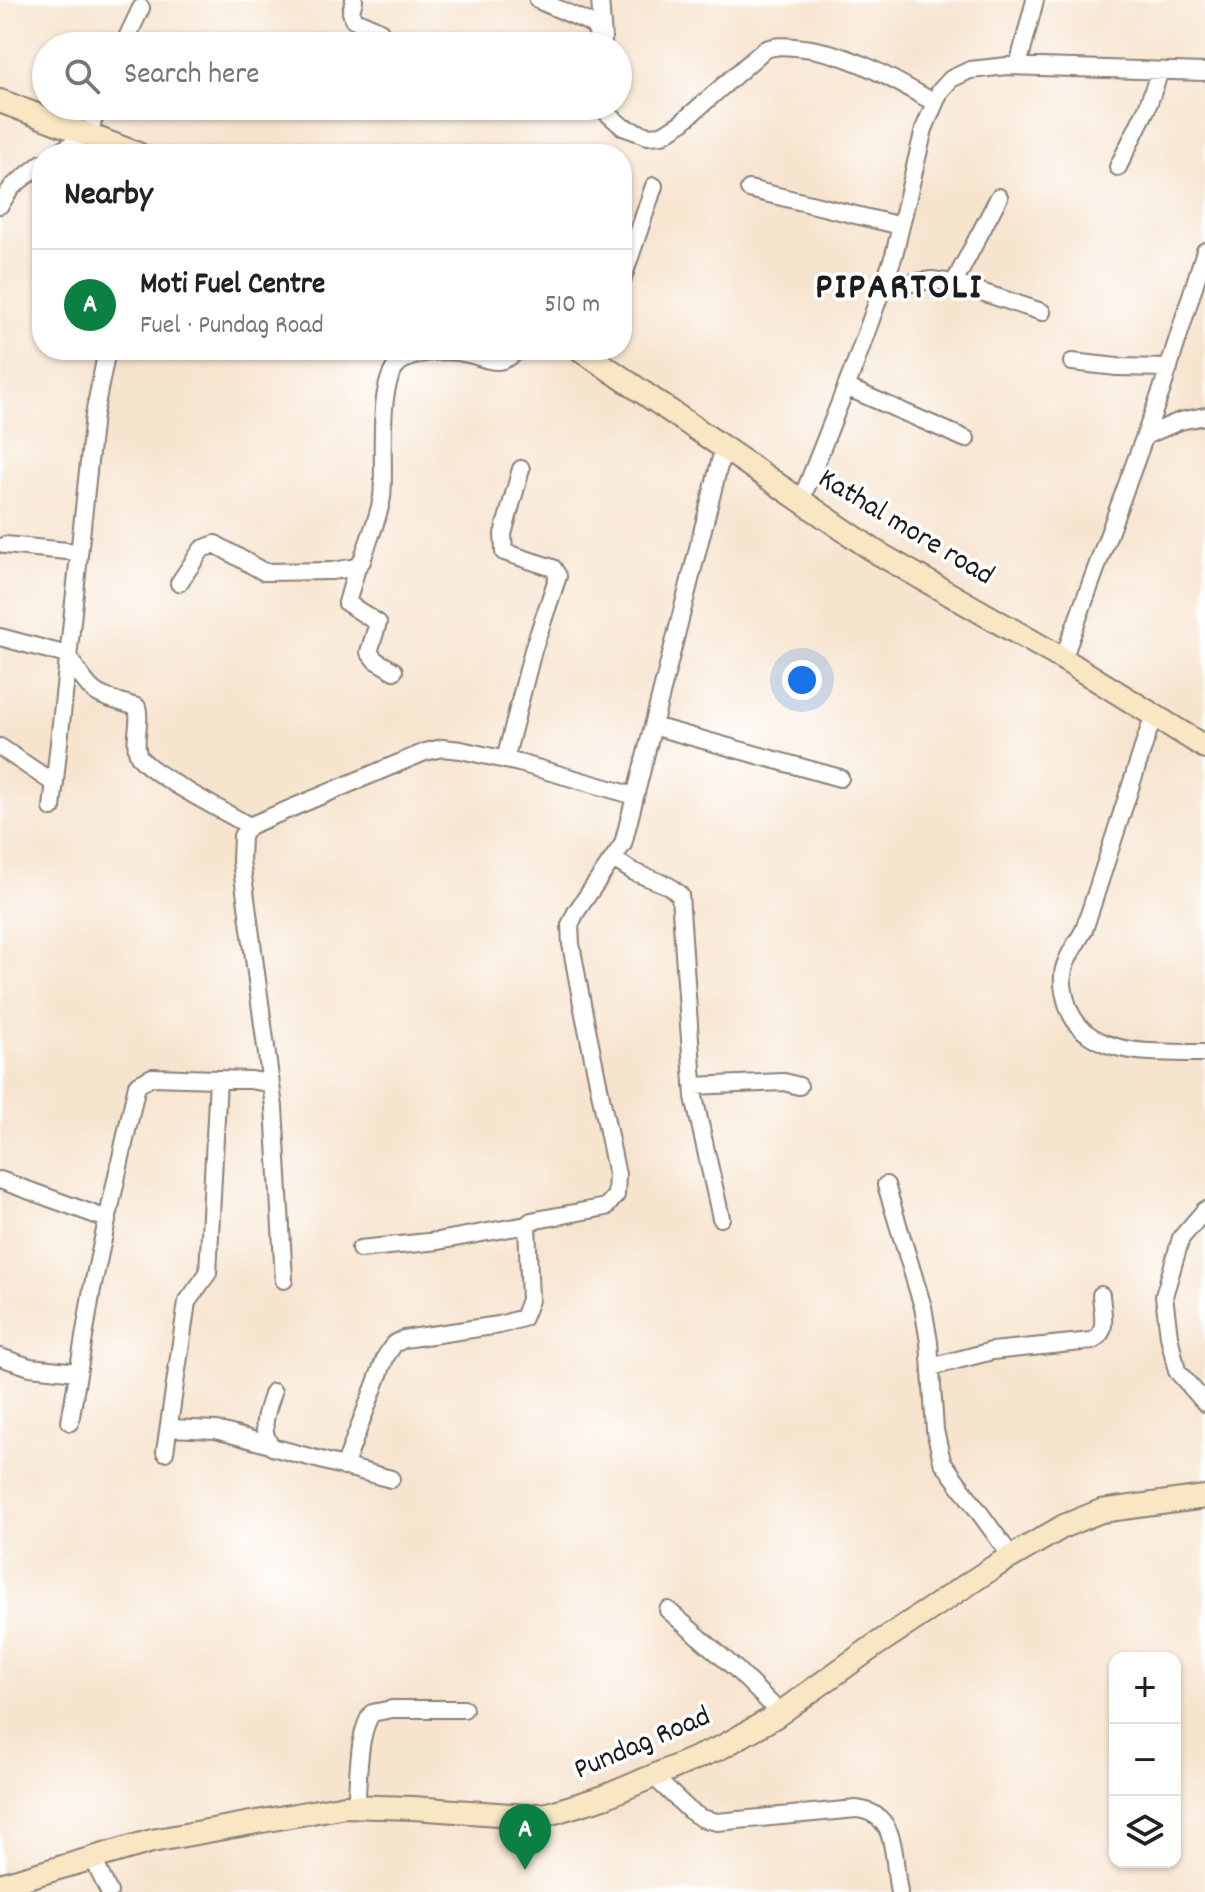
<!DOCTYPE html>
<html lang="en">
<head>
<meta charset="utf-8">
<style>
	body { margin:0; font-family:Dekko,sans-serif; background:#f2f2f2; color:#222 }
	.controls { position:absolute; right:24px; bottom:24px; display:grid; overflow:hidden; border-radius:16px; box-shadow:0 2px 6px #0004 }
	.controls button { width:72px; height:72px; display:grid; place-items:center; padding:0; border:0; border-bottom:2px solid #e0e0e0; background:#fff; color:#222; font:40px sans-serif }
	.you { position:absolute; left:802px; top:680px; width:28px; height:28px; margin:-20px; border:6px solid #fff; border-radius:50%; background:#1a73e8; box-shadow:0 0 0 12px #1a73e833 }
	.badge { display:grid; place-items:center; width:52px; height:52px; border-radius:50%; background:#0b8043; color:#fff; font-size:26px; font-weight:700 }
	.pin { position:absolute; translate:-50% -66px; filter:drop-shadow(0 2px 4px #0008) }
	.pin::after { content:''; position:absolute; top:42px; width:28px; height:24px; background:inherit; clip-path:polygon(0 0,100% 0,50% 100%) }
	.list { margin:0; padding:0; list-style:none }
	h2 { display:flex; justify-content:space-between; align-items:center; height:104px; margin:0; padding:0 32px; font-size:34px }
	h2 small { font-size:26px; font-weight:400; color:#767676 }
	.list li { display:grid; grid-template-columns:52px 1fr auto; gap:24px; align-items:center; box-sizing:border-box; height:112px; padding:0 32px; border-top:2px solid #e0e0e0 }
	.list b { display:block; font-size:30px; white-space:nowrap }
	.list p { margin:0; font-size:26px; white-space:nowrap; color:#767676 }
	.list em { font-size:26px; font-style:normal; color:#767676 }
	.icon { flex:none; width:44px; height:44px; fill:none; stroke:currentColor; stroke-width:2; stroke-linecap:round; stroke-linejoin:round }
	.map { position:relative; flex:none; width:1205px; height:1892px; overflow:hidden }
	.search { position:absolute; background:#fff; box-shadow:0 2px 6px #0004; left:32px; top:32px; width:600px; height:88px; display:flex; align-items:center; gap:20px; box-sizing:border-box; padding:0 28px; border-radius:44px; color:#767676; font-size:30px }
	.panel { position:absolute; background:#fff; box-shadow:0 2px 6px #0004; left:32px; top:144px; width:600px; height:216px; border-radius:32px }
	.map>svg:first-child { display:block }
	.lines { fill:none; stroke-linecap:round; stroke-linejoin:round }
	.street-casing { stroke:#8a8076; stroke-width:20 }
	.secondary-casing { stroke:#8a8076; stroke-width:26 }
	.street { stroke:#fff; stroke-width:16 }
	.secondary { stroke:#f9e7c3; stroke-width:22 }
	.labels { text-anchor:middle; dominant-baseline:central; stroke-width:7; stroke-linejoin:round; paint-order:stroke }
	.street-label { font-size:30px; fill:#1c1c1c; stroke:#fff }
	.district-label { font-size:38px; font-weight:bold; letter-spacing:2px; fill:#1c1c1c; stroke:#fff }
</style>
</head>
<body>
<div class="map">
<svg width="1205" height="1892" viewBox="0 0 1205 1892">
	<rect width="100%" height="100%" fill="#fff"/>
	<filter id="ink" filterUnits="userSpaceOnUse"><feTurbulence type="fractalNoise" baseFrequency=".0125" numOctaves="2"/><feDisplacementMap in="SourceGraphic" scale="16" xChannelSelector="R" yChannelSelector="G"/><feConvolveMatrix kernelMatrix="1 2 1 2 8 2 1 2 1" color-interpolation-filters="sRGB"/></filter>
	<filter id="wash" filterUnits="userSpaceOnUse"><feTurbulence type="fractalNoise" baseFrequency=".006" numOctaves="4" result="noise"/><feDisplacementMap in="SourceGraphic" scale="32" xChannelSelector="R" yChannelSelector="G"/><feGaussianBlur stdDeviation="1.8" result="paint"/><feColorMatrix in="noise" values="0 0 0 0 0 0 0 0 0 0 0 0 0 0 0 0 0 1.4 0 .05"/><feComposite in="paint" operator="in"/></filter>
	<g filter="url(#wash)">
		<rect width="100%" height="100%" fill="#f7e4cf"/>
	</g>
	<g filter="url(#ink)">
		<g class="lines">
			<!-- street casing -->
			<g class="street-casing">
				<path id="street" d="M 354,0 L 351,12 L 353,19 L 380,31
					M 538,0 L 586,21 L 593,25 L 603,42 L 602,46
					M 600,0 L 603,38
					M 123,46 L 141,8
					M 1018,66 L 1035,0
					M 599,106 L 623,127 L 648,136 L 662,135 L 681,123 L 764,50 C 774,45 785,46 795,47 C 848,51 890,78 935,103
					M 56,154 L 88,134 L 99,106
					M 1118,167 L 1147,108 L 1160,71
					M 749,189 L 901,226
					M 0,205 L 12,187 L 42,163
					M 622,281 L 654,186
					M 954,283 L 999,197
					M 883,287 L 932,280 L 954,283 L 1042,312
					M 1072,362 L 1117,367 L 1169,368
					M 846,387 L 966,439
					M 1145,436 L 1180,421 L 1205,416
					M 801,501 L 854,367 L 894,255 L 924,129 L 940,91 L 951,79 L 970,70 L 1007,66 L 1205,72
					M 5,545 L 77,552
					M 357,567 L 347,603 L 378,623 L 369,652 L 375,660 L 394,671
					M 179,583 L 202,549 L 215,544 L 264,572 L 332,571 L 357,567 L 362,561 C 368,540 379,518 382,497 C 386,467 374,377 402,361 C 421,351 447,349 468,354 C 478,356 487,361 497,361 C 505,361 512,355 519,350
					M 0,637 L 67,655 C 95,697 90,693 137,707 C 142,722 132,742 139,756 C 148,773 228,813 249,826
					M 1063,659 L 1162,389 L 1205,251
					M 1153,717 L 1084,930 C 1078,941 1070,952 1066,963 C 1061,974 1063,989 1066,1000 C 1080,1060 1158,1052 1205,1053
					M 653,726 L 840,778
					M 0,747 L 55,784
					M 505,760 L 533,650 L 558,576 L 553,568 L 504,552 L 503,534 L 521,469
					M 52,808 L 94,415 L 107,350
					M 613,859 L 634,872 L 669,886 L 680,895 L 694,1097 L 721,1218
					M 693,1086 L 784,1082 L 799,1086
					M 0,1180 L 107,1219
					M 886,1185 L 923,1307 L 929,1342 L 935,1430 L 942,1461 L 1011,1556
					M 1205,1210 L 1181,1238 L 1164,1296 L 1169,1336 L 1177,1371 L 1205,1403
					M 360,1249 L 438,1241 L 527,1225
					M 284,1280 L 274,1107 L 241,861 L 242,836 L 249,826 L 425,752 L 442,748 L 461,750 L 519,763 L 635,796
					M 0,1357 L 30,1367 L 78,1372
					M 931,1367 L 992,1351 L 1092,1341 C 1109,1333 1102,1312 1101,1295
					M 273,1392 C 267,1410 258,1431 272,1447 L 391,1479
					M 70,1422 L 92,1289 L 137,1085 L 152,1077 L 250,1080 L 270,1083
					M 169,1428 L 216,1430 L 267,1444
					M 165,1452 L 187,1302 L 208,1273 L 218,1079
					M 344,1467 L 386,1356 L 394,1344 L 404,1339 L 499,1325 L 523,1318 L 530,1300 L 527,1225 L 531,1221 L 606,1207 L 616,1195 L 617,1175 L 583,1009 L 571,944 L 570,925 L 576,912 L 623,844 L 724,446
					M 668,1610 L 736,1669 L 780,1713
					M 654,1777 L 689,1810 L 701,1818 L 717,1822 L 856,1809 C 900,1813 892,1860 899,1892
					M 356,1806 C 359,1780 357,1734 372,1713 L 392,1709 L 464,1709
					M 92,1857 L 109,1892"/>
			</g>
			<!-- secondary casing -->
			<g class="secondary-casing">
				<path id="secondary" d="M 0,101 L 138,154
					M 581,350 L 876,552 L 1063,659 L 1205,747
					M 0,1885 L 152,1841 L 345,1806 L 413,1808 L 526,1816 L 548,1814 L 604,1797 L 722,1747 L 776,1716 L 874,1646 L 997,1565 L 1064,1526 L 1101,1511 L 1205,1497"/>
			</g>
			<!-- street -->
			<use href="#street" class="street"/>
			<!-- secondary -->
			<use href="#secondary" class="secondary"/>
		</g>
	</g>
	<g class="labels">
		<!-- street labels -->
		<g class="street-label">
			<text transform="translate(905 529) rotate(31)">Kathal more road</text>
			<text transform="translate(643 1745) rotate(-23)">Pundag Road</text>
		</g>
		<!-- district labels -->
		<g class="district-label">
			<text x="899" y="289">PIPARTOLI</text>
		</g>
	</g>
</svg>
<div class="controls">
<button>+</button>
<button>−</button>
<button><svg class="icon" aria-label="layers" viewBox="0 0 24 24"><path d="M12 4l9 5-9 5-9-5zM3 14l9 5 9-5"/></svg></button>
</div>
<div class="you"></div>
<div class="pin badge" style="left:525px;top:1870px">A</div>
<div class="search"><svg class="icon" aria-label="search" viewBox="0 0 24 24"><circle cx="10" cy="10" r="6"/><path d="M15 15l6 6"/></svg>Search here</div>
<section class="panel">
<h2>Nearby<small></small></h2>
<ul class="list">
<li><span class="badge">A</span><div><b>Moti Fuel Centre</b><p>Fuel · Pundag Road</p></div><em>510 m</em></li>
</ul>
</section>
</div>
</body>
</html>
